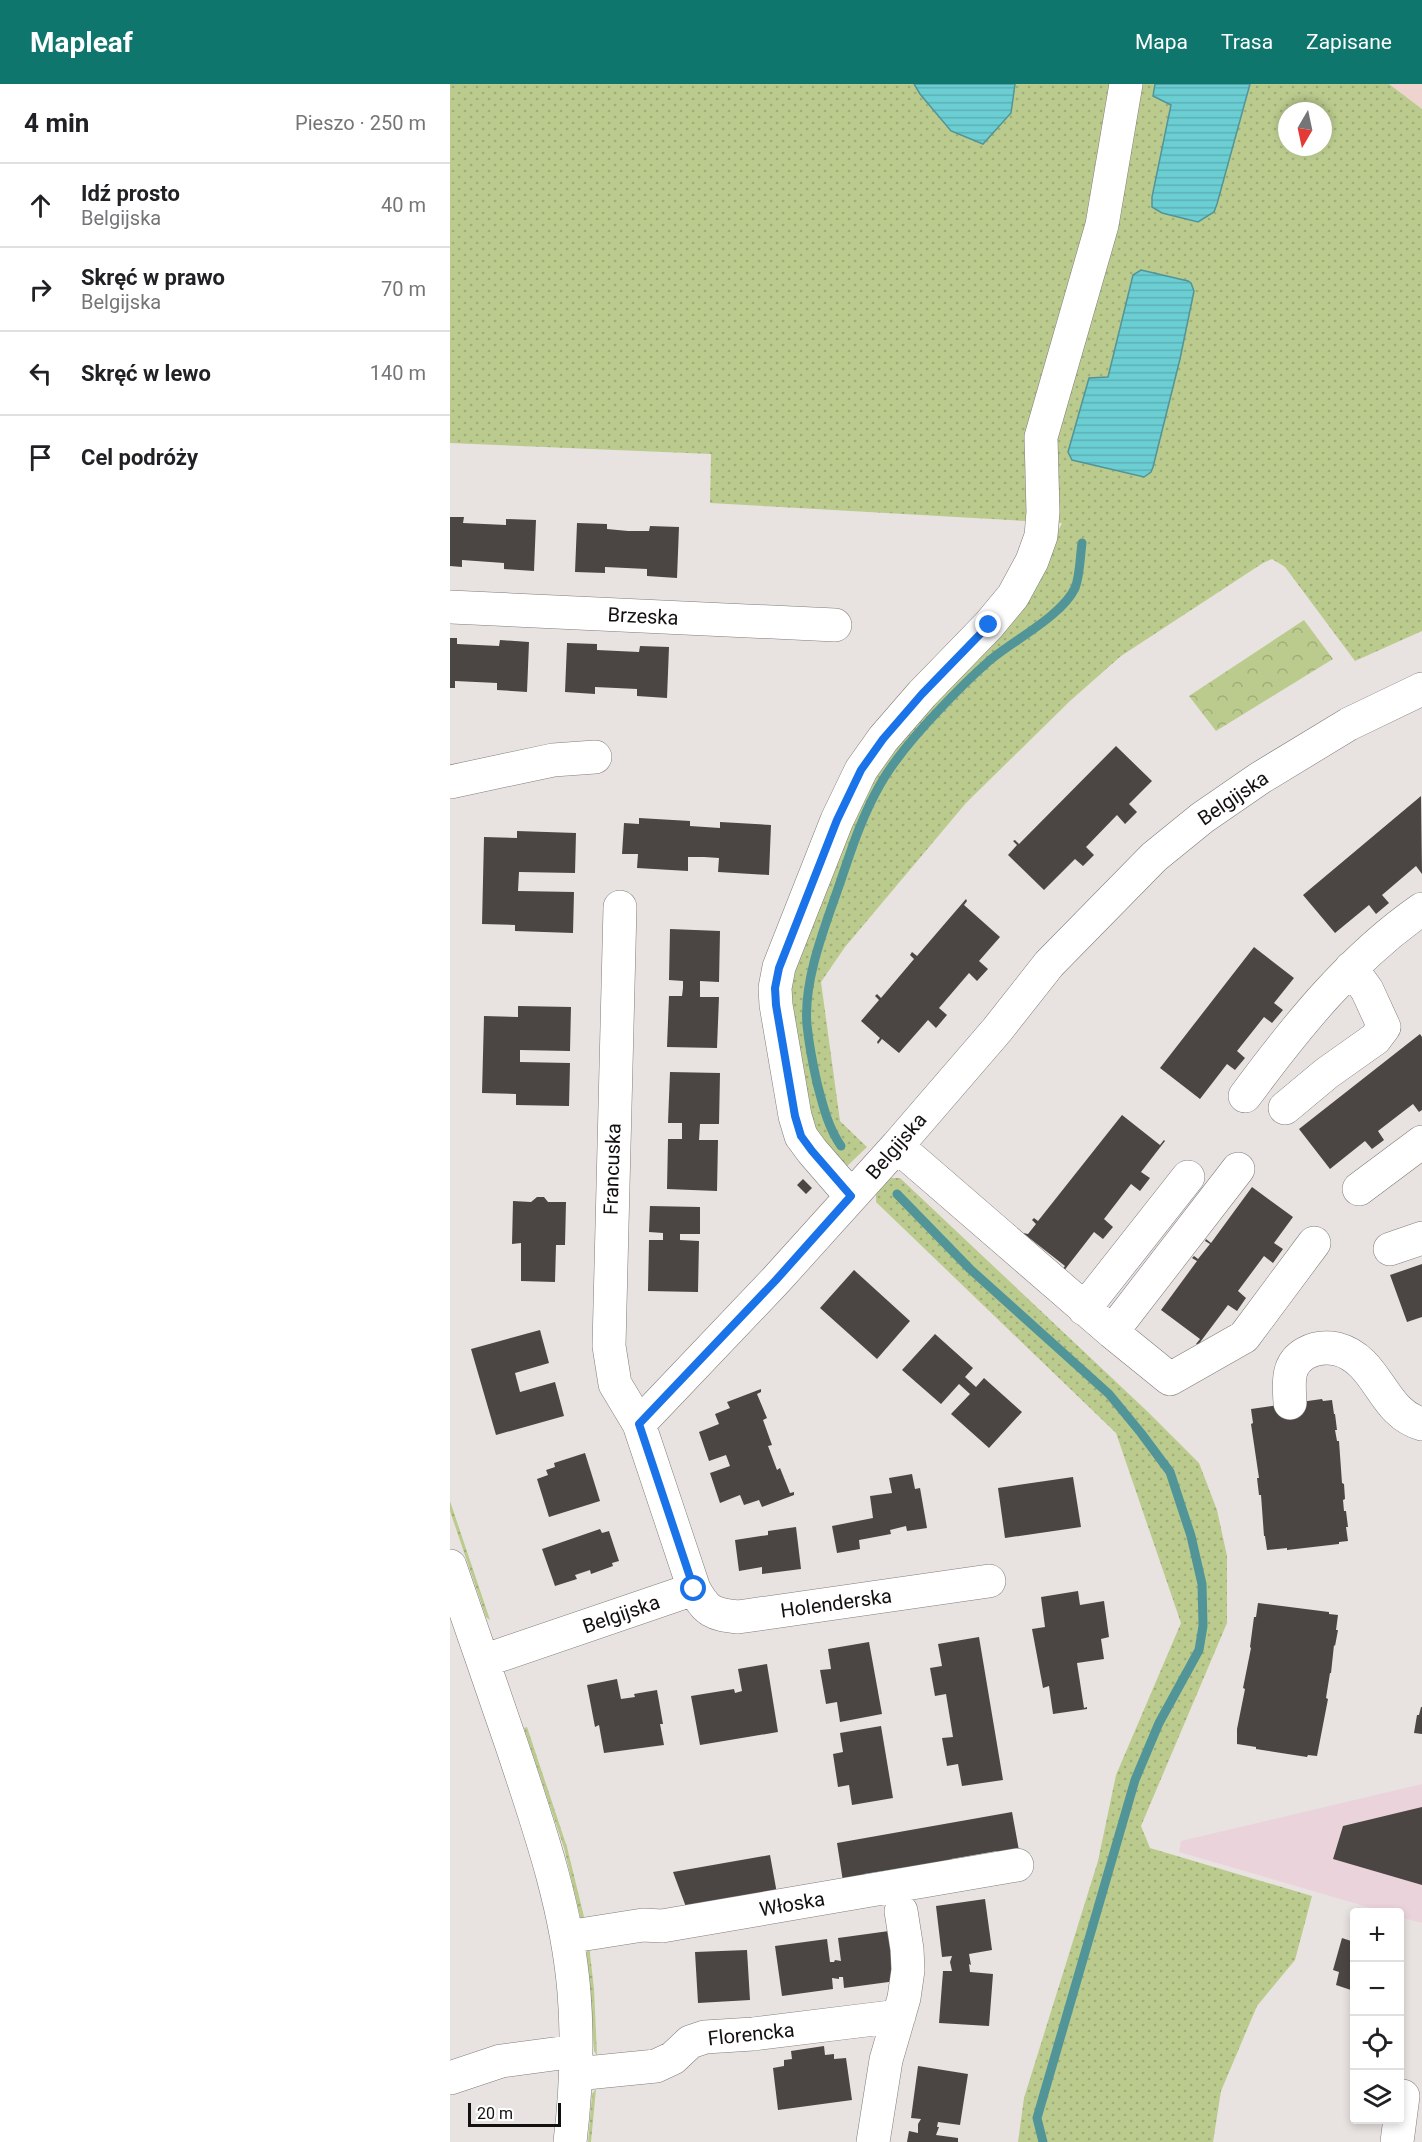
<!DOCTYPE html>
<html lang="pl">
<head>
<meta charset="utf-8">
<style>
	body { margin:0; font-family:Roboto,sans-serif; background:#f2f2f2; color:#202124 }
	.controls { position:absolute; right:18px; bottom:18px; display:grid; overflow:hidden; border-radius:6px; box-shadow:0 3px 9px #0003 }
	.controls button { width:54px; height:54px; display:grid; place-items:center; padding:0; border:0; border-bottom:2px solid #e0e0e0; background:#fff; color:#202124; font:30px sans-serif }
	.compass { position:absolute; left:828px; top:18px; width:54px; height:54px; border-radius:50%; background:#fff; box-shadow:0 3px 9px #0003; rotate:189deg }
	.scale { position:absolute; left:18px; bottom:15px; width:93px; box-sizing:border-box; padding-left:6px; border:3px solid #131110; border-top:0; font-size:16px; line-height:21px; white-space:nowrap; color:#131110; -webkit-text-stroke:4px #fff; paint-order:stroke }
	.stop { position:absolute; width:18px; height:18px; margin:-14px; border:4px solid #1a73e8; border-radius:50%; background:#fff }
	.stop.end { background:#1a73e8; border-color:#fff; box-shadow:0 2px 6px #0008 }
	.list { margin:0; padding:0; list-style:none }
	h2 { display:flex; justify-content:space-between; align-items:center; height:78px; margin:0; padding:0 24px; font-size:26px }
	h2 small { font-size:20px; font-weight:400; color:#757577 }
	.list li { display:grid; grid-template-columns:39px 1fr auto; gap:18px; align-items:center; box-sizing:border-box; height:84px; padding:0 24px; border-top:2px solid #e0e0e0 }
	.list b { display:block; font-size:22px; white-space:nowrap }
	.list p { margin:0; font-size:20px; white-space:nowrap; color:#757577 }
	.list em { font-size:20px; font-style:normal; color:#757577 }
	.icon { flex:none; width:33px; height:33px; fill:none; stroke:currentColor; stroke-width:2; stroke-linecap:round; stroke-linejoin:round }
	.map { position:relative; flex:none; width:972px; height:2058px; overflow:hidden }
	header { display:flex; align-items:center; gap:36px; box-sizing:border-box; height:84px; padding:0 30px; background:#0f766e; color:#fff }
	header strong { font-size:28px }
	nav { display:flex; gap:33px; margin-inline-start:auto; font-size:21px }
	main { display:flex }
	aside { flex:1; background:#fff }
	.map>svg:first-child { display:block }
	.commercial { fill:#eed3cf }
	.education { fill:#ebd3dc }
	.grass { fill:url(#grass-dots); fill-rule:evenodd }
	.park { fill:url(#park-crowns) }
	.water { fill:url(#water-rules); stroke:#519598; stroke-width:1.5 }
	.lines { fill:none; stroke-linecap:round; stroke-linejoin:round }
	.stream { stroke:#519598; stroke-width:9 }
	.building { fill:#4b4644 }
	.minor-casing { stroke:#817c79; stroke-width:34 }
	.minor { stroke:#fff; stroke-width:33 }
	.route { stroke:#1a73e8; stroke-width:8 }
	.labels { text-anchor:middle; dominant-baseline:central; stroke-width:6; stroke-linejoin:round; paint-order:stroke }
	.street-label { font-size:20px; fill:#131110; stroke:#fff }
</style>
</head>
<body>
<header>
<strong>Mapleaf</strong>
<nav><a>Mapa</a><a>Trasa</a><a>Zapisane</a></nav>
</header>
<main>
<aside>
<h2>4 min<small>Pieszo · 250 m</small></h2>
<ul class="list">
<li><svg class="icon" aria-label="ahead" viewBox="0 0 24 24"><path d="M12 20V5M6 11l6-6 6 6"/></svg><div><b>Idź prosto</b><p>Belgijska</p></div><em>40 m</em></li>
<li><svg class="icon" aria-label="right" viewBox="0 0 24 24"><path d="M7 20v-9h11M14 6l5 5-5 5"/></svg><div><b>Skręć w prawo</b><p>Belgijska</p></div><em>70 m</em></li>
<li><svg class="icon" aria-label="left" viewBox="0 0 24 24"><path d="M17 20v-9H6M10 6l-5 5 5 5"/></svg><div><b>Skręć w lewo</b></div><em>140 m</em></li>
<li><svg class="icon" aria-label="arrive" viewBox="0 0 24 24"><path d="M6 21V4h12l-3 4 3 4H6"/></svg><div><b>Cel podróży</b></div></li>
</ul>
</aside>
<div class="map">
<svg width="972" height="2058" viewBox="0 0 972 2058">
	<defs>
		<pattern id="grass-dots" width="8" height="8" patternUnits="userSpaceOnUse" patternTransform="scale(1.5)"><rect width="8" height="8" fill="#bbcb8e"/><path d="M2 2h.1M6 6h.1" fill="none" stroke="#a0ad79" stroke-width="1.8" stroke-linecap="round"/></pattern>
		<pattern id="park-crowns" width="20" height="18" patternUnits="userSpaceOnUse" patternTransform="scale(1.5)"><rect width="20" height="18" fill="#bbcb8e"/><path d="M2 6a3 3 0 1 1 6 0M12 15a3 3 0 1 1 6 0" fill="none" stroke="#a0ad79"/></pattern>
		<pattern id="water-rules" width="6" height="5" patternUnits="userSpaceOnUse" patternTransform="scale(1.5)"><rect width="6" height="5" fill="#6bced3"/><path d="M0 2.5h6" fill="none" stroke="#5cb0b4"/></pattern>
	</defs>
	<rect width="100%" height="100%" fill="#e8e3e0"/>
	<!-- commercial -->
	<path class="commercial" d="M 939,0 L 972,0 L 972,25 Z"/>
	<!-- education -->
	<path class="education" d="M 972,1700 L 972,1839 L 950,1833 L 950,1828 L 935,1828 L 729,1768 L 731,1757 Z"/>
	<!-- grass -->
	<path class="grass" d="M 0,0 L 939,0 L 972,25 L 972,547 L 905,577 L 835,483 L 822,475 L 813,479 L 671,572 L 620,617 L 516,719 L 395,863 L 371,898 L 390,1037 L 417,1063 L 393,1086 L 357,1051 L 331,902 L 421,680 L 573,518 L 612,439 L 260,419 L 261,370 L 0,359 ZM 837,27 L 873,27 L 873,63 L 837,63 Z
		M 441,1094 L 450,1094 L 698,1328 L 749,1379 L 767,1426 L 777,1472 L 777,1539 L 691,1742 L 700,1764 L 862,1812 L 845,1876 L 807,1922 L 771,2007 L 763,2058 L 568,2058 L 574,2014 L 648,1777 L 666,1691 L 731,1539 L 666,1349 L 426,1118 L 426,1110 Z
		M 0,1417 L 40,1536 L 36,1533 L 0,1427 Z
		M 77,1643 L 117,1763 L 136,1841 L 132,1840 L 114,1764 L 74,1644 Z
		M 139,1861 L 144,1905 L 147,1971 L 144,1967 L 136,1863 Z
		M 146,2005 L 141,2058 L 138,2058 L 142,2010 Z"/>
	<!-- park -->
	<path class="park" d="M 854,536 L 883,575 L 766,647 L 739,612 Z"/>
	<!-- water -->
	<path class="water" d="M 464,0 L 565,0 L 561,29 L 533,60 L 501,47 L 470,10 Z
		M 705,0 L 800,0 L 767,120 L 764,128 L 748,138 L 712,129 L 702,123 L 702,113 L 721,21 L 703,12 Z
		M 691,186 L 738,197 L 741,199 L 744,207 L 730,275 L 703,383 L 701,388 L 694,393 L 622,376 L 618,368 L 639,294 L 658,293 L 683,191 Z"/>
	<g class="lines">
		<!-- stream -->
		<path class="stream" d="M 391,1062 C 378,1043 373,1022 367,999 C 363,981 359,961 357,941 C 353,895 376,840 391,796 C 402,763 413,730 431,699 C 446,673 469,647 490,625 C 505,609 522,592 539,577 C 562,557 612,532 625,504 C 630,492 630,473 632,459
			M 447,1110 L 520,1185 L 659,1310 L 691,1349 L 720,1388 L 741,1452 L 752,1500 L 753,1542 L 749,1566 L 709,1639 L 685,1696 L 587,2034 L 593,2058"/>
	</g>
	<!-- building -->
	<path class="building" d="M 0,433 L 14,433 L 13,439 L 56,441 L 56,435 L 86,436 L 84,487 L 54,485 L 54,479 L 12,476 L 12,483 L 0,482 Z
		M 127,439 L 157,440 L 157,445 L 178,447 L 199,447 L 200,442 L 229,443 L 227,494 L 197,492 L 197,485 L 155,483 L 155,489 L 125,488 Z
		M 0,554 L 7,554 L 7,560 L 49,562 L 50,556 L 79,558 L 77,608 L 47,606 L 47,599 L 5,597 L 5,604 L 0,604 Z
		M 117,559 L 147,560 L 147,566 L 189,568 L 190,562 L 219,563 L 217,614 L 187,612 L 187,605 L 145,603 L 145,610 L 115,608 Z
		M 666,662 L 702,697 L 679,720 L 687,728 L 675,740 L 667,731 L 636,763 L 644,771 L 633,782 L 625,775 L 594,806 L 558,771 L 567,761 L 563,757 L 565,756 L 569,760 Z
		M 971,712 L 972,790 L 966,782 L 932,811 L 939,819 L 926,830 L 919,821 L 885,849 L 853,811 Z
		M 189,734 L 240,737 L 240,742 L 270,744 L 270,738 L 321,741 L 319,791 L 268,788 L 269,774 L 254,773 L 238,773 L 238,787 L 187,784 L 188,770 L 172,770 L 174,739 L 189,740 Z
		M 67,747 L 126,749 L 125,789 L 69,788 L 68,807 L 124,808 L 123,849 L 65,847 L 65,841 L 32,840 L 34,753 L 67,754 Z
		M 516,815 L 517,817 L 514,821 L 550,853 L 529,877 L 538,885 L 527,897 L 519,889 L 489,924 L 497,931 L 486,944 L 478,936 L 449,969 L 432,955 L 428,960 L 427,958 L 430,954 L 411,937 L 429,916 L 425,912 L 427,910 L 431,914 L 464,875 L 460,871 L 462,868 L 467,872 Z
		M 220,845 L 270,847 L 269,898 L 250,897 L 250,913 L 269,913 L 267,964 L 217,963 L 219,912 L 232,912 L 233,904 L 233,897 L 219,896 Z
		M 804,863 L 844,894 L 824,919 L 833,926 L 822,939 L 814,933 L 787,967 L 795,974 L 785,986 L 777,980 L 750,1015 L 710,984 Z
		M 68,922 L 121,923 L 120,967 L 70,966 L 70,978 L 120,979 L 119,1022 L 66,1021 L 66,1010 L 32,1009 L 34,932 L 68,933 Z
		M 970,950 L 972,953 L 972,1026 L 969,1028 L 963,1020 L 928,1047 L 934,1056 L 922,1065 L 915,1057 L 880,1085 L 849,1045 Z
		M 220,988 L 270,989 L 269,1040 L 250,1040 L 249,1056 L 268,1056 L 267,1107 L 217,1105 L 218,1055 L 232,1055 L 232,1039 L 218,1039 Z
		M 672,1031 L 710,1061 L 714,1056 L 715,1057 L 691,1088 L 700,1094 L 690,1107 L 681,1100 L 654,1135 L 663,1143 L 653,1155 L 644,1148 L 613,1188 L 612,1186 L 615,1182 L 573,1149 L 578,1150 L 586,1140 L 582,1136 L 584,1134 L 588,1137 Z
		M 353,1095 L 362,1104 L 356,1110 L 347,1101 Z
		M 802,1103 L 843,1133 L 824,1159 L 833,1165 L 823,1179 L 814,1172 L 788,1207 L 796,1214 L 787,1227 L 778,1221 L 748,1261 L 746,1260 L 750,1255 L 711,1226 L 747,1177 L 742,1174 L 744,1172 L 748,1175 L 760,1160 L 755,1157 L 756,1155 L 761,1159 Z
		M 87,1113 L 94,1113 L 98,1118 L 116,1118 L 115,1161 L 106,1161 L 105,1198 L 71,1197 L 71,1159 L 62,1160 L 63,1117 L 81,1118 Z
		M 200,1122 L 250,1123 L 250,1150 L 230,1150 L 230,1156 L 249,1157 L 248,1208 L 198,1207 L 199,1156 L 213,1156 L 213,1149 L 199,1148 Z
		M 972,1180 L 972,1233 L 957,1238 L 940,1191 Z
		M 404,1186 L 460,1237 L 427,1275 L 370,1224 Z
		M 90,1246 L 99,1279 L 65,1289 L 70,1308 L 105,1298 L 114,1332 L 46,1351 L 21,1265 Z
		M 485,1250 L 523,1284 L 515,1293 L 526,1303 L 534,1294 L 572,1328 L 539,1364 L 501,1330 L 520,1310 L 509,1300 L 491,1320 L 452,1286 Z
		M 311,1305 L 311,1308 L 307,1310 L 317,1334 L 313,1336 L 322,1361 L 318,1362 L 327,1386 L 330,1384 L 340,1409 L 344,1408 L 344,1411 L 312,1423 L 309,1416 L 294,1421 L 290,1411 L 270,1419 L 260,1389 L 280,1382 L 276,1371 L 259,1377 L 249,1348 L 269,1340 L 265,1330 L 280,1324 L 277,1318 Z
		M 872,1315 L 873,1317 L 882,1316 L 884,1330 L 885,1330 L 887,1346 L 885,1346 L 887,1357 L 889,1357 L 892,1399 L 894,1400 L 895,1415 L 893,1416 L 894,1427 L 896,1427 L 898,1443 L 896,1443 L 898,1457 L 889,1458 L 889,1460 L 837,1466 L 837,1464 L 817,1466 L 815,1452 L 814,1452 L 811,1411 L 809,1411 L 807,1394 L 809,1394 L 801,1340 L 803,1339 L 801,1325 Z
		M 135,1369 L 150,1417 L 99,1433 L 87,1395 L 98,1391 L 96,1386 L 105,1383 L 104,1379 Z
		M 462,1390 L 465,1405 L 470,1404 L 477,1444 L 457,1447 L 456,1442 L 440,1446 L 441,1450 L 409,1456 L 410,1465 L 387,1469 L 382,1442 L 423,1434 L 420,1412 L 442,1409 L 439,1394 Z
		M 623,1393 L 631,1443 L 555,1454 L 548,1404 Z
		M 346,1443 L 351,1485 L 312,1490 L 312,1483 L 289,1487 L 285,1456 L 318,1451 L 318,1447 Z
		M 150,1445 L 152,1449 L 159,1447 L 169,1477 L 162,1479 L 163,1482 L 141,1490 L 140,1486 L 125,1491 L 127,1495 L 105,1502 L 92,1465 Z
		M 628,1507 L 630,1521 L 654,1517 L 659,1553 L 651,1555 L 654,1575 L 627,1579 L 634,1624 L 637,1623 L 637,1625 L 603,1630 L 599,1602 L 593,1604 L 582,1545 L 595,1543 L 591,1513 Z
		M 808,1519 L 879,1528 L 879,1530 L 888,1531 L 886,1546 L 888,1546 L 885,1562 L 884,1561 L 881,1589 L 880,1589 L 876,1614 L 878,1615 L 867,1672 L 858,1671 L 857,1673 L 806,1665 L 806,1663 L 787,1660 L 787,1645 L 795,1605 L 793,1604 L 801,1564 L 800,1563 L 804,1533 L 806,1533 Z
		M 529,1553 L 553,1696 L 512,1702 L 508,1680 L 497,1682 L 492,1654 L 503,1653 L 496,1610 L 485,1612 L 480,1584 L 492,1582 L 488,1560 Z
		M 419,1558 L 432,1630 L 390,1638 L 387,1618 L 376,1620 L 370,1586 L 381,1585 L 378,1565 Z
		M 317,1580 L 328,1648 L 250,1661 L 241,1612 L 284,1605 L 285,1609 L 292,1607 L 288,1585 Z
		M 167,1595 L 171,1615 L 185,1613 L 184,1610 L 207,1606 L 213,1640 L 210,1640 L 214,1661 L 154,1669 L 149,1641 L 145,1643 L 137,1601 Z
		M 971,1623 L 972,1623 L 972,1650 L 964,1649 L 967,1631 L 969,1631 Z
		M 431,1642 L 443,1714 L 402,1721 L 399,1701 L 388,1703 L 383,1670 L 393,1668 L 390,1649 Z
		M 972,1723 L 972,1801 L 883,1775 L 893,1742 Z
		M 562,1728 L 570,1772 L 548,1776 L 547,1767 L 501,1775 L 503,1784 L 461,1792 L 459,1783 L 414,1790 L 416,1800 L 394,1804 L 387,1759 Z
		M 320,1771 L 328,1815 L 239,1831 L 223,1788 Z
		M 535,1815 L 542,1866 L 519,1870 L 521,1881 L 519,1880 L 520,1888 L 543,1890 L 539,1942 L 489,1939 L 493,1887 L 502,1887 L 500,1878 L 502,1872 L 492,1873 L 486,1822 Z
		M 439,1847 L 446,1897 L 394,1904 L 393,1893 L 389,1893 L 389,1895 L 382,1894 L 383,1905 L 332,1912 L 325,1862 L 377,1855 L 380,1878 L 384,1878 L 385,1876 L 391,1877 L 388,1854 Z
		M 892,1854 L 904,1858 L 904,1907 L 886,1901 L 889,1888 L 883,1886 Z
		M 297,1866 L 300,1916 L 248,1919 L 245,1868 Z
		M 374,1962 L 375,1971 L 384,1970 L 384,1975 L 396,1974 L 402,2016 L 328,2026 L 323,1984 L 334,1982 L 334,1976 L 342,1975 L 341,1967 Z
		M 468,1982 L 518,1990 L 510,2041 L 488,2038 L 487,2043 L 489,2043 L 486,2051 L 508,2054 L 508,2058 L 457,2058 L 459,2047 L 468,2049 L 468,2040 L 471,2035 L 461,2034 Z"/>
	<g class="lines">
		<!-- minor casing -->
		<g class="minor-casing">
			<path id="minor" d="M 0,523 L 385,541
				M 0,698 L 103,676 L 145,673
				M 170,823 L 159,1262 L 165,1300 L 189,1340
				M 795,1012 C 846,943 901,874 972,825
				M 835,1024 L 877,989 L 925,955 L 934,943 L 917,906 L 901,884
				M 447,1062 L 662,1248 L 720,1295 L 794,1253 L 864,1159
				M 909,1105 L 972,1058
				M 401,1112 L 362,1067 L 351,1052 L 345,1032 L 326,921 L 325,904 L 329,883 L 387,736 L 411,686 L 433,655 L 472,610 L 539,541 L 563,512 L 582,477 L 591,452 L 593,428 L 591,353 L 652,141 L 676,0
				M 940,1165 L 972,1154
				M 634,1225 L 738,1093
				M 662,1248 L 788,1085
				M 840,1319 C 839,1299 836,1280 856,1269 C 865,1264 877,1263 887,1265 C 929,1276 931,1329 972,1340
				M 0,1482 C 21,1542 41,1602 62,1662 C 89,1743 117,1823 124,1908 C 128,1958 126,2008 120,2058
				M 244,1505 C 257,1528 262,1530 288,1533 L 539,1497
				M 33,1577 L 244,1505 L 189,1340 L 326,1196 L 447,1062 L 547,946 L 599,880 L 704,773 L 752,734 L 810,694 L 899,640 L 972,605
				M 117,1853 L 193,1841 L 212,1842 L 567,1781
				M 126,1990 L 206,1982 L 223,1974 L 240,1958 L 255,1953 L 303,1950 L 449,1932
				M 0,1994 L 51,1977 L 126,1967
				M 423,2058 L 436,1976 L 454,1914 L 458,1886 L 457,1865 L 451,1827
				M 947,2058 L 953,2012"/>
		</g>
		<!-- minor -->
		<use href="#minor" class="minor"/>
	</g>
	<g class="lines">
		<!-- route -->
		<path class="route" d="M 244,1505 L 189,1340 L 326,1196 L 401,1112 L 362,1067 L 351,1052 L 345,1032 L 326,921 L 325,904 L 329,884 L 387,736 L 411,686 L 433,655 L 472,610 L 539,541"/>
	</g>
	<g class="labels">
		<!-- street labels -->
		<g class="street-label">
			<text transform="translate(193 532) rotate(3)">Brzeska</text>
			<text transform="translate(783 714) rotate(-34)">Belgijska</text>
			<text transform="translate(446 1062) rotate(-49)">Belgijska</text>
			<text transform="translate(162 1085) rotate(-88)">Francuska</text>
			<text transform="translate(386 1519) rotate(-8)">Holenderska</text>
			<text transform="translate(171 1530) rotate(-19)">Belgijska</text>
			<text transform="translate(342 1820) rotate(-10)">Włoska</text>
			<text transform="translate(301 1950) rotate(-6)">Florencka</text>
		</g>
	</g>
</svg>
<div class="controls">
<button>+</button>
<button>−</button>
<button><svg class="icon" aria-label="locate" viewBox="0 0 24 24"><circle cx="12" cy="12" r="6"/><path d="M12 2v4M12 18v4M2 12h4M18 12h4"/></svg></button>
<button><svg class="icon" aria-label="layers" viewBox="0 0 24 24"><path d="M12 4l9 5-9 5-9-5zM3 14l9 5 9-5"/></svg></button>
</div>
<svg class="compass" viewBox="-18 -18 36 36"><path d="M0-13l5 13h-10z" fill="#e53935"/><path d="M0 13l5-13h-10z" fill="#757577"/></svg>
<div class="scale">20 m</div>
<div class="stop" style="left:244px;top:1505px"></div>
<div class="stop end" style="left:539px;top:541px"></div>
</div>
</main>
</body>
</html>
